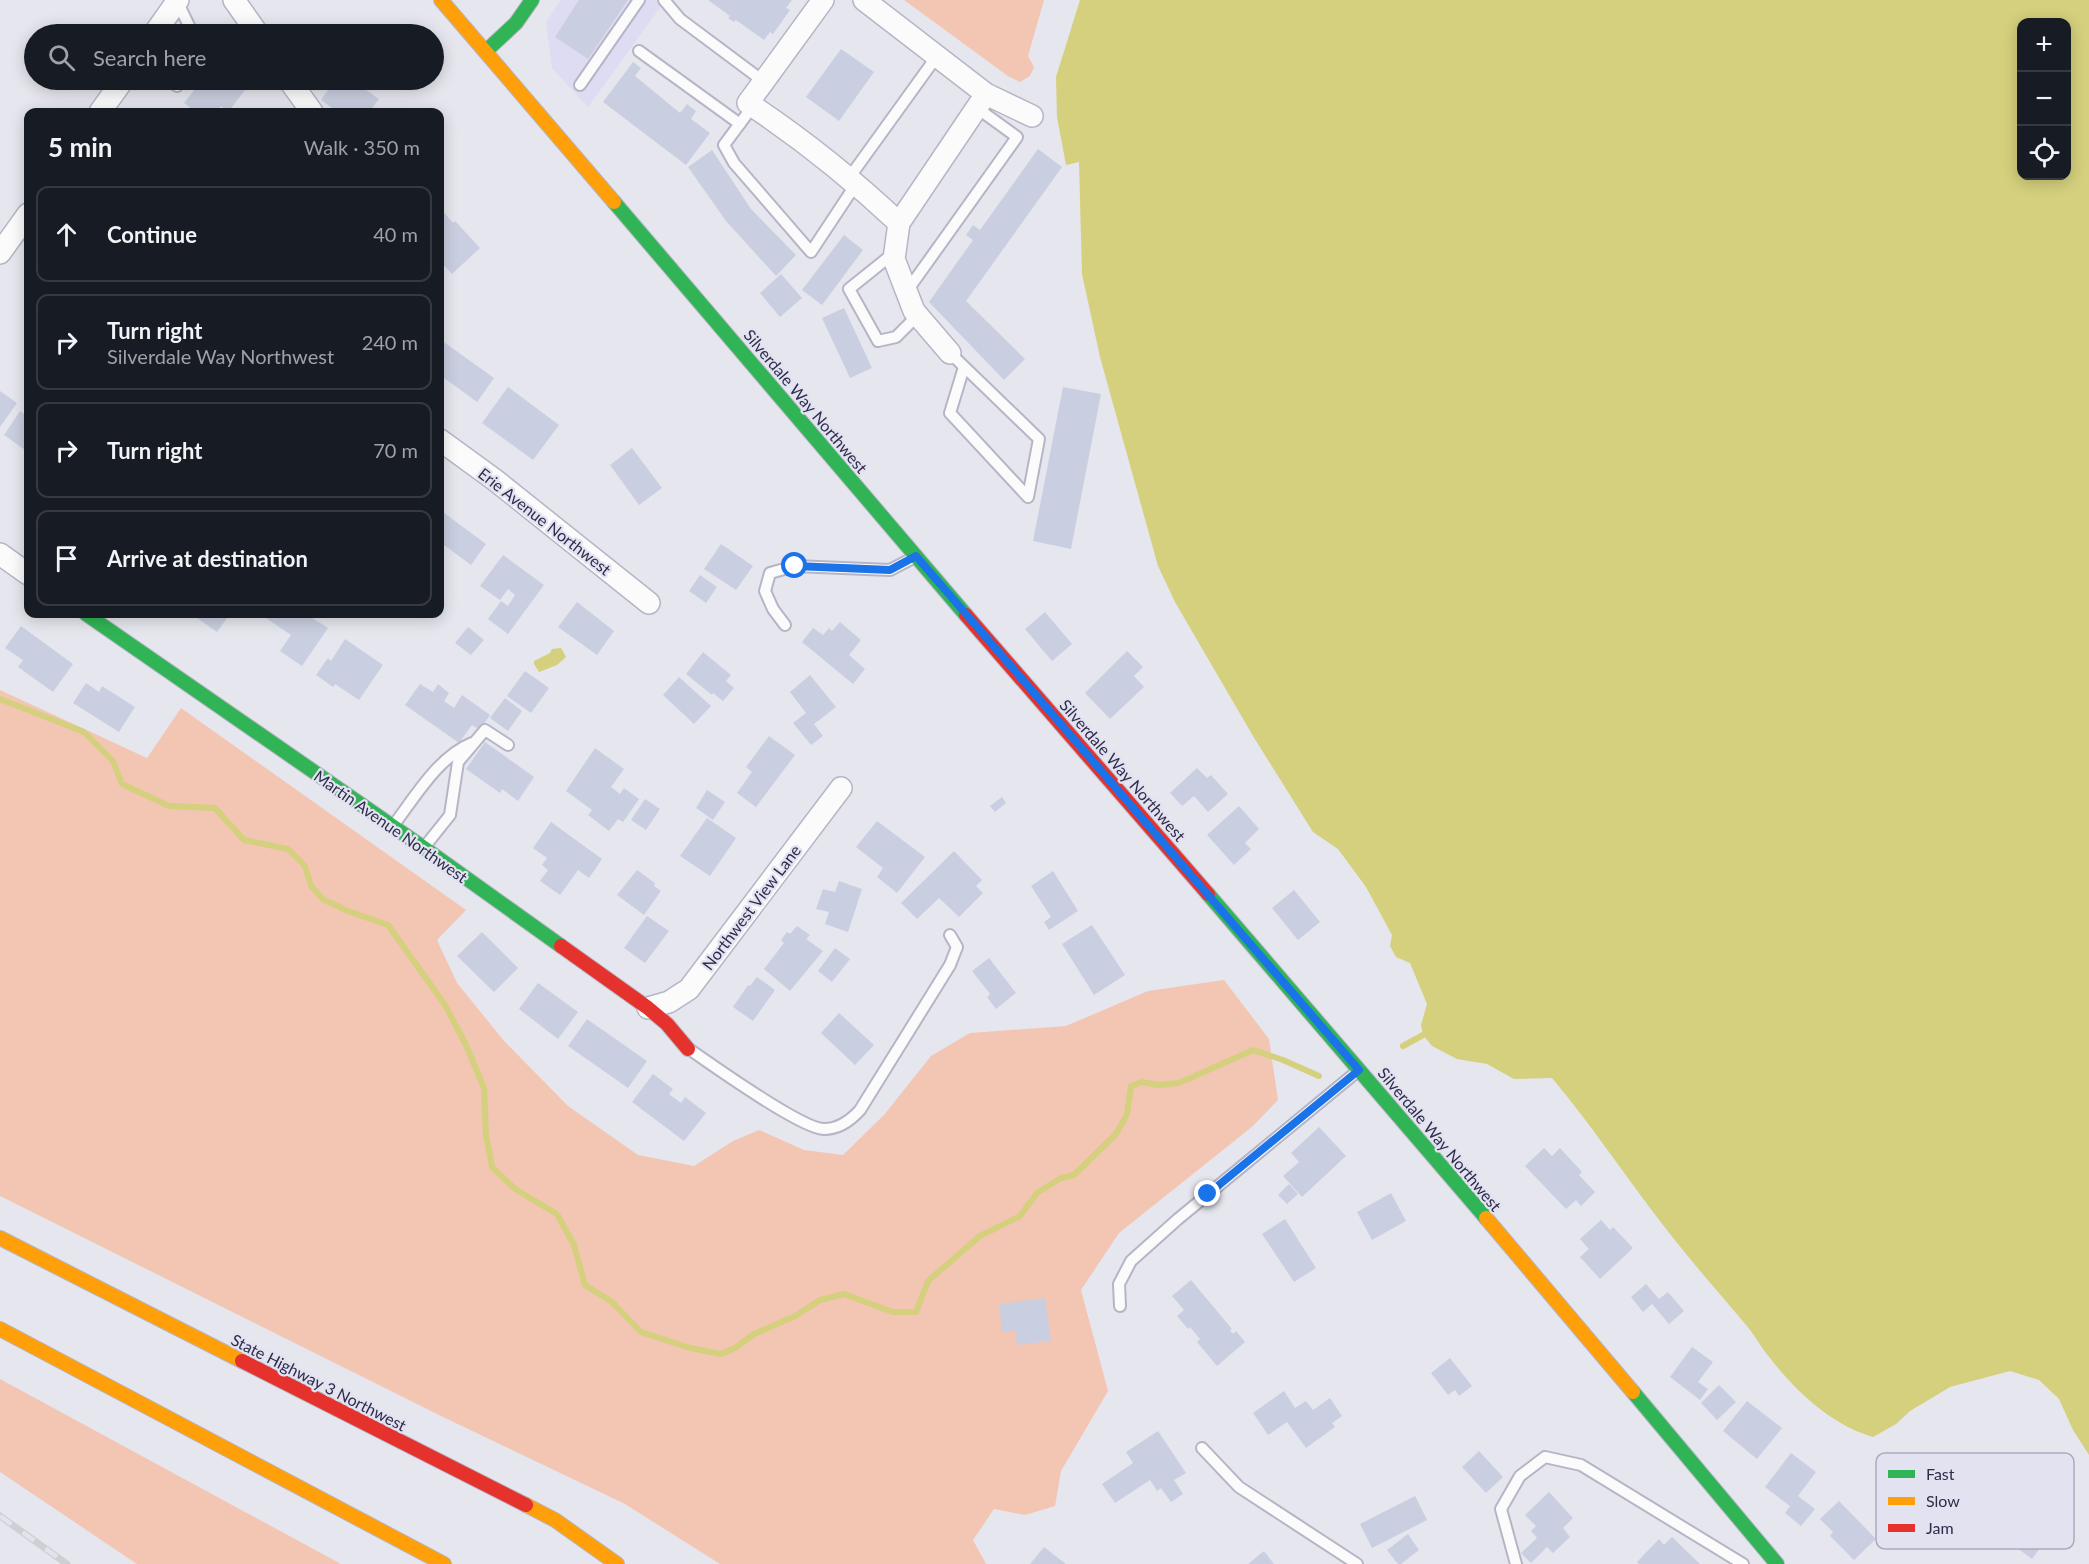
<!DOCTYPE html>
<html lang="en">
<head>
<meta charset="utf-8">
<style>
	body { margin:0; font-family:Lato,sans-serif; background:#242831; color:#f1f3f6 }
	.controls { position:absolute; right:18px; top:18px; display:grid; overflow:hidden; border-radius:12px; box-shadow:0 3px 15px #0003 }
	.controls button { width:54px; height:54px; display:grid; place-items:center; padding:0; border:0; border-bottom:2px solid #363941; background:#171b24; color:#f1f3f6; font:30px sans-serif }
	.stop { position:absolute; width:18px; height:18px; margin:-14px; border:4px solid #1a73e8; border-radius:50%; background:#fff }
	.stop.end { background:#1a73e8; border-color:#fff; box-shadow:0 2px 6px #0008 }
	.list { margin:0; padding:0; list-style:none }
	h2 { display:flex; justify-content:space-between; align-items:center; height:78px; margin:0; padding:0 24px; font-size:26px }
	h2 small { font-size:20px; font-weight:400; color:#9ea1a6 }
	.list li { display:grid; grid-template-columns:39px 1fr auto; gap:18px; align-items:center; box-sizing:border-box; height:96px; margin:0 12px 12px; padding:0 12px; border:2px solid #363941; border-radius:12px }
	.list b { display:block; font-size:22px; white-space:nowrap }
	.list p { margin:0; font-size:20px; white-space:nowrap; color:#9ea1a6 }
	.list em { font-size:20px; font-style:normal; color:#9ea1a6 }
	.icon { flex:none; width:33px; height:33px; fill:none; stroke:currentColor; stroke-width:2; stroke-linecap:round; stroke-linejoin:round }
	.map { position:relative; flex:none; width:2089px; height:1564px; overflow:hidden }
	.search { position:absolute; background:#171b24; box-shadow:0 3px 15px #0003; left:24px; top:24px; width:420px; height:66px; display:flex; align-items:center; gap:15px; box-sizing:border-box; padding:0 21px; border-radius:33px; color:#9ea1a6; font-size:22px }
	.panel { position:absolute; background:#171b24; box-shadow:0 3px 15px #0003; left:24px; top:108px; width:420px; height:510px; border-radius:12px }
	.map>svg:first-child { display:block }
	.built { fill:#dddcf2 }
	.green { fill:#f3c5b3 }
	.water { fill:#d4d07d; fill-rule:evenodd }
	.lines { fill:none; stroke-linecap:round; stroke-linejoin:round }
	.stream { stroke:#d4d07d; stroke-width:6 }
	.building { fill:#c9cfe0 }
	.lane-casing { stroke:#b6b5c6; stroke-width:14 }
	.street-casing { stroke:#b6b5c6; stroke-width:24 }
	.fast-casing { stroke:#b6b5c6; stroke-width:16 }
	.slow-casing { stroke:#b6b5c6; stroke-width:16 }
	.jam-casing { stroke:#b6b5c6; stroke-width:16 }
	.lane { stroke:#fbfbfc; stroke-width:10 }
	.street { stroke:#fbfbfc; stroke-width:21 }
	.fast { stroke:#30b455; stroke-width:14 }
	.slow { stroke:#ff9f0a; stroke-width:14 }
	.jam { stroke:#e5322d; stroke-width:14 }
	.rail-casing { stroke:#cfced3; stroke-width:7 }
	.rail { stroke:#e2e2f1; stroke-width:4.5; stroke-dasharray:14; stroke-linecap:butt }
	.route { stroke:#1a73e8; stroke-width:8 }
	.labels { text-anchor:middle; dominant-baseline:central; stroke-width:4.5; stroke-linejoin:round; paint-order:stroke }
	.street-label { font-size:16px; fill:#2e2c4a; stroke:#e2e2f1 }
	.key { fill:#e2e2f1; stroke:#acabbf; stroke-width:1.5 }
	.key-label { font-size:16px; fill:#2e2c4a }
</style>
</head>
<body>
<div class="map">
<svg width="2089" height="1564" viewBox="0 0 2089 1564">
	<rect width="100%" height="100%" fill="#e6e6ee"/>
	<!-- built -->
	<path class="built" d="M 561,0 L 655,0 L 662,5 L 588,107 L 552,68 L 546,22 Z"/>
	<!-- green -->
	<path class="green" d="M 904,0 L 1044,0 L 1028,56 L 1034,67 L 1030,76 L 1020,82 L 1008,76 Z
		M 0,690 L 147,758 L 181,708 L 466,910 L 437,940 L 457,983 L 505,1042 L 568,1106 L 638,1155 L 694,1166 L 733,1141 L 759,1130 L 804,1150 L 843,1155 L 884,1115 L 931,1056 L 970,1033 L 1066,1026 L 1148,991 L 1224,980 L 1269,1039 L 1278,1100 L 1253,1126 L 1119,1233 L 1081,1290 L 1108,1391 L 1061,1471 L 1055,1506 L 1025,1515 L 994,1509 L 973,1540 L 986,1564 L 720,1564 L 625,1504 L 441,1416 L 0,1196 Z
		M 0,1379 L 341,1564 L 137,1564 L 0,1472 Z"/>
	<!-- water -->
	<path class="water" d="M 1080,0 L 2089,0 L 2089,1455 L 2073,1430 L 2059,1399 L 2039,1380 L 2010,1371 L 1950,1387 L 1910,1411 L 1896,1424 L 1873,1437 C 1833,1426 1795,1391 1770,1358 C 1761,1348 1755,1335 1746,1325 C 1721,1295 1694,1265 1670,1234 C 1630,1183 1594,1128 1552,1078 L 1514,1079 L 1487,1064 L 1457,1059 L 1432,1046 L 1423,1035 L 1421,1025 L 1427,1004 L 1410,963 L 1396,957 L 1390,946 L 1392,935 L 1366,887 L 1338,849 L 1313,832 L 1253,736 L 1175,602 L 1158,566 L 1100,357 L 1082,274 L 1079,162 L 1066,165 L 1057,117 L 1056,77 ZM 2022,22 L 2066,22 L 2066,176 L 2022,176 Z
		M 561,648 L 566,657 L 557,665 L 539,672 L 534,664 L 534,661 L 550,653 L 552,649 Z"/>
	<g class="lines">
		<!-- stream -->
		<path class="stream" d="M 0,699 L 84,732 L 113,761 L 122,784 L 169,806 L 215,808 L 244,840 L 288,849 L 305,866 L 311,886 L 324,900 L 348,911 L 388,925 L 445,1005 L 465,1043 L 484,1088 L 486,1135 L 492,1167 L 515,1189 L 557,1214 L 574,1245 L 585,1285 L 612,1302 L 641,1332 L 690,1348 L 721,1354 L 735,1348 L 754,1334 L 795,1316 L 820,1300 L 844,1294 L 893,1312 L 916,1312 L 928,1281 L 980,1236 L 1020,1216 L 1037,1193 L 1061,1178 L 1074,1175 L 1116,1134 L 1127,1114 L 1131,1086 L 1142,1082 L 1158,1085 L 1179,1083 L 1253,1050 L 1283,1060 L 1319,1076
			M 1403,1046 L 1423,1035"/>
	</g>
	<!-- building -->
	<path class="building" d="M 579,0 L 628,0 L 588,59 L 555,37 Z
		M 708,0 L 792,0 L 786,8 L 790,10 L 773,34 L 770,32 L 764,40 L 736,20 L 734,22 L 728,18 L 730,16 Z
		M 841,49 L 874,72 L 839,121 L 806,97 Z
		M 633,62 L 641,68 L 635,76 L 680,113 L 687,104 L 696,111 L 691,119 L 710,133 L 686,165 L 603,102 Z
		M 202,80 L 250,80 L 252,81 L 228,112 L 221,106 L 216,112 L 196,112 L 184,103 Z
		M 335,80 L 352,80 L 379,99 L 369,112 L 338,112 L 321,100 Z
		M 1038,149 L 1062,167 L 966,301 L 1025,359 L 1004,380 L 929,302 L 973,240 L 966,235 L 973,225 L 980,230 Z
		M 712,150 L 751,209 L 796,255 L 776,276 L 726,221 L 688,167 Z
		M 440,208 L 453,223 L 455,221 L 480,248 L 452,274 L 440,261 Z
		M 844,235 L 863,250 L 822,305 L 802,290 Z
		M 781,274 L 802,298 L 780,317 L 760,293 Z
		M 844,308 L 872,368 L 850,378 L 822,318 Z
		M 441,340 L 494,378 L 477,402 L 440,375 L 440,343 Z
		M 508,387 L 559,425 L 533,460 L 482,423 Z
		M 1063,387 L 1101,394 L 1071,549 L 1033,541 Z
		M 0,391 L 17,403 L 0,427 Z
		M 20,411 L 28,417 L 28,452 L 4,435 Z
		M 632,448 L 662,488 L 639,505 L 610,465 Z
		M 440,510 L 486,544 L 471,565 L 440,542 Z
		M 721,544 L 753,566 L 736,590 L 704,569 Z
		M 503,555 L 544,585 L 508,634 L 488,619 L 501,601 L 508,606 L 515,595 L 508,589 L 500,600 L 480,586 Z
		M 700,575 L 717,587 L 706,603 L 689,591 Z
		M 577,602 L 614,631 L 597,655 L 558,627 Z
		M 1045,612 L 1072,644 L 1052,661 L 1025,629 Z
		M 196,614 L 230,614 L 217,632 L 194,616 Z
		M 260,614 L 306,614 L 328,628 L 302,666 L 280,651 L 291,635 Z
		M 840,622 L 861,640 L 849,655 L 865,669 L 853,684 L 802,642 L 813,628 L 823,635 L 829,628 L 832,631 Z
		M 21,626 L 73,664 L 53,692 L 18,667 L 23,660 L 5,648 Z
		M 468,627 L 484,640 L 471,655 L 455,643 Z
		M 345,639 L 383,665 L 359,700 L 335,684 L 333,687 L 316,675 L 328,658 L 331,661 Z
		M 1127,651 L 1143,667 L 1134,676 L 1144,687 L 1110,719 L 1085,693 Z
		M 703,652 L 731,675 L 726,681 L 734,688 L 723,701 L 713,693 L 712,695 L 686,674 Z
		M 525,671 L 549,688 L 531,713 L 507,696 Z
		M 810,675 L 836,707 L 814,724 L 823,736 L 811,745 L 793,723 L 806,713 L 790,692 Z
		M 679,677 L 711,706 L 694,724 L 663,695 Z
		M 86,683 L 99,692 L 102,686 L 135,707 L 119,732 L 73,703 Z
		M 420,684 L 433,692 L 438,684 L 449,693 L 444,701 L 454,708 L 462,695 L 490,715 L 480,730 L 472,725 L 459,743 L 405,705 Z
		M 505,698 L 522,711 L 508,731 L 490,718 Z
		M 769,736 L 795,755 L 756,807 L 737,793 L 752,772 L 746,767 Z
		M 485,742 L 534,777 L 518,801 L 502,789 L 500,793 L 466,769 Z
		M 595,748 L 624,769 L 611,787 L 620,794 L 624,788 L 639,799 L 623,822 L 618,819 L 609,831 L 588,815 L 592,810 L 566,791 Z
		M 1197,768 L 1207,778 L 1211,775 L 1228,794 L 1208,812 L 1194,796 L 1182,806 L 1170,793 Z
		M 707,790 L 725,802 L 713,820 L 696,808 Z
		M 1002,797 L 1006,803 L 995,812 L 990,806 Z
		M 645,799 L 660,809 L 646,830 L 631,820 Z
		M 1239,806 L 1259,829 L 1245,843 L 1251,849 L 1234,865 L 1207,835 Z
		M 707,818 L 736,838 L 710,876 L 680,856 Z
		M 877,821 L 925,857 L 897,893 L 877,877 L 883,868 L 856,847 Z
		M 551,822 L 602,859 L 589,878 L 578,870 L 560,895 L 540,881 L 548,870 L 542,865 L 547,858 L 533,848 Z
		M 954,851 L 982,880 L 976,886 L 983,893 L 959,917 L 939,898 L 917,919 L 901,903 Z
		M 637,870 L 655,883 L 654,886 L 661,891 L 644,915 L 617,895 Z
		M 1053,871 L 1078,911 L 1049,930 L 1044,922 L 1051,917 L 1031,886 Z
		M 839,881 L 862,889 L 848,932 L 825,924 L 829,912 L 816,909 L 823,889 L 835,892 Z
		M 1294,890 L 1320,922 L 1298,940 L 1272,908 Z
		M 647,916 L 669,931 L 645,963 L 624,948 Z
		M 1092,925 L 1125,975 L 1094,995 L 1062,944 Z
		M 797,926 L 810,935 L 806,939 L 823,951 L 790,991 L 764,969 L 784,943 L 781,940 L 787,932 L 790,934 Z
		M 482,932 L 518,968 L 494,992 L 457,956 Z
		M 835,948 L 850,959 L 832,982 L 818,971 Z
		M 989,958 L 1016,993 L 996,1009 L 987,997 L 990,994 L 972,971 Z
		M 757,977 L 775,990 L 753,1021 L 733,1007 L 748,985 L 750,986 Z
		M 538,983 L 578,1012 L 558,1039 L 519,1009 Z
		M 839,1013 L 874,1045 L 855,1065 L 821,1033 Z
		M 587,1019 L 647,1061 L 628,1088 L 568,1046 Z
		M 653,1074 L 673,1089 L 669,1094 L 681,1103 L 685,1097 L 706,1113 L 684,1141 L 632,1102 Z
		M 1319,1127 L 1346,1156 L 1302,1197 L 1283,1176 L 1299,1162 L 1291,1153 Z
		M 1544,1148 L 1552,1156 L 1560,1148 L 1582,1172 L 1579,1175 L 1595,1192 L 1581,1206 L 1576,1200 L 1566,1209 L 1525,1166 Z
		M 1289,1184 L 1298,1194 L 1287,1204 L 1278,1195 Z
		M 1391,1193 L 1406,1221 L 1372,1240 L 1357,1212 Z
		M 1285,1219 L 1316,1268 L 1294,1282 L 1262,1234 Z
		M 1601,1220 L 1610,1230 L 1613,1227 L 1633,1248 L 1600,1279 L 1580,1257 L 1589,1249 L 1580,1239 Z
		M 1191,1280 L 1232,1329 L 1230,1330 L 1233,1334 L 1236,1331 L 1245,1342 L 1217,1366 L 1197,1342 L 1200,1339 L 1190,1327 L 1188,1329 L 1177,1316 L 1184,1310 L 1172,1296 Z
		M 1646,1284 L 1659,1299 L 1668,1292 L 1684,1311 L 1669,1324 L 1652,1304 L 1643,1312 L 1631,1297 Z
		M 1045,1298 L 1051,1341 L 1017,1345 L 1015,1330 L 1002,1332 L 999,1304 Z
		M 1692,1347 L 1713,1362 L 1698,1382 L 1708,1389 L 1700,1400 L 1670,1377 Z
		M 1450,1358 L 1472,1386 L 1459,1396 L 1455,1390 L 1448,1395 L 1431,1373 Z
		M 1719,1385 L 1736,1402 L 1717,1420 L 1701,1403 Z
		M 1284,1391 L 1295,1408 L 1306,1401 L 1313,1410 L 1330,1398 L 1342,1416 L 1332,1423 L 1335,1427 L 1306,1448 L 1287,1422 L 1268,1435 L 1253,1413 Z
		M 1747,1401 L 1782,1428 L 1757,1459 L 1723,1431 Z
		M 1158,1431 L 1186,1473 L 1174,1480 L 1183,1494 L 1171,1502 L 1161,1488 L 1157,1491 L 1150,1480 L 1115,1503 L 1102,1484 L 1133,1463 L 1126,1452 Z
		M 1479,1451 L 1503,1477 L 1486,1493 L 1462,1467 Z
		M 1791,1453 L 1816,1472 L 1798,1496 L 1815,1509 L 1801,1526 L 1785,1513 L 1790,1506 L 1765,1487 Z
		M 1549,1492 L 1573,1518 L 1563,1528 L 1570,1537 L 1553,1553 L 1547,1547 L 1531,1563 L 1521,1553 L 1537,1538 L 1531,1531 L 1536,1526 L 1525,1515 Z
		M 1415,1496 L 1427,1520 L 1372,1548 L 1360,1524 Z
		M 1839,1501 L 1876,1539 L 1854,1560 L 1830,1536 L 1833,1532 L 1820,1519 Z
		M 2031,1529 L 2046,1540 L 2032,1559 L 2017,1548 Z
		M 1408,1534 L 1419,1550 L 1401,1564 L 1398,1564 L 1387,1550 Z
		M 1672,1537 L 1700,1564 L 1639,1564 L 1637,1562 L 1659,1539 L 1664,1545 Z
		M 1044,1547 L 1066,1564 L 1030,1564 Z
		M 1264,1551 L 1274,1564 L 1248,1564 Z"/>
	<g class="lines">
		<!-- lane casing -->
		<g class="lane-casing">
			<path id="lane" d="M 664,0 L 680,19 L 763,81
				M 177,1 L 193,34
				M 639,51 L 740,124
				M 169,80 L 177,86 L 182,80
				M 580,85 L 639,0
				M 753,106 L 724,145 L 734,163 L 811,252 L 856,184
				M 849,178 L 937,56
				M 895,252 L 849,289 L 878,341 L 896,337 L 918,315
				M 907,291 L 1017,137 L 977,108
				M 950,353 L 1039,439 L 1028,497 L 950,413 L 964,367
				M 785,625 L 773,609 L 765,591 L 770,573 L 795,566 L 890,570 L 913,558
				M 393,826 C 415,797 438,757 472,743
				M 426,845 L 450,815 L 458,762 L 485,730 L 508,745
				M 689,1049 C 712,1065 802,1129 824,1129 C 839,1129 851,1120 860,1110 L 950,965 L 957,947 L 950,935
				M 1120,1306 L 1119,1284 L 1131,1261 L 1178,1219 L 1359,1070
				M 1202,1448 L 1239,1487 L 1357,1564
				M 1516,1564 L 1501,1509 L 1520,1476 L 1545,1457 L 1581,1465 L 1743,1564"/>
		</g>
		<!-- street casing -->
		<g class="street-casing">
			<path id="street" d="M 234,0 L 258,34
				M 823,0 L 748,103 C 804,140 850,177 899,223 L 894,259 L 914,311 L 950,353
				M 864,0 L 986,94 L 1032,116
				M 154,34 L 178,0
				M 289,80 L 312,112
				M 100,112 L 123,80
				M 899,223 L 986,94
				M 0,253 L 28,214
				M 440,440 L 495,480 L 649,603
				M 0,554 L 28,574
				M 648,1008 L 669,1002 L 689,989 L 841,788"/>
		</g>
		<!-- fast casing -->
		<g class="fast-casing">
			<path id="fast" d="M 486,51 L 516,23 L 532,0
				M 614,202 L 966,615
				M 86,614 L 424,848 L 561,946
				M 1208,894 L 1486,1218
				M 1633,1392 L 1777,1564"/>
		</g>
		<!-- slow casing -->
		<g class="slow-casing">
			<path id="slow" d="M 441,0 L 614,202
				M 1486,1218 L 1633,1392
				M 0,1238 L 242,1361
				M 0,1329 L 444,1564
				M 526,1505 L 555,1520 L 617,1564"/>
		</g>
		<!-- jam casing -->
		<g class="jam-casing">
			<path id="jam" d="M 966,615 L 1208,894
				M 561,946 L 648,1008 L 667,1024 L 688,1049
				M 242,1361 L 526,1505"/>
		</g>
		<!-- lane -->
		<use href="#lane" class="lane"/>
		<!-- street -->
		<use href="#street" class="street"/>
		<!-- fast -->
		<use href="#fast" class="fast"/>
		<!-- slow -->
		<use href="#slow" class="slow"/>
		<!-- jam -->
		<use href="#jam" class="jam"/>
		<!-- rail casing -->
		<g class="rail-casing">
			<path id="rail" d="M 0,1516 L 67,1564"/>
		</g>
		<!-- rail -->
		<use href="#rail" class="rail"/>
	</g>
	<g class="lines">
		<!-- route -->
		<path class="route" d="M 795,566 L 890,570 L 916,556 L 1359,1070 L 1208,1194"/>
	</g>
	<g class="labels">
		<!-- street labels -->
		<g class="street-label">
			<text transform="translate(806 401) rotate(50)">Silverdale Way Northwest</text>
			<text transform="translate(545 521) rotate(38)">Erie Avenue Northwest</text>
			<text transform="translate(1123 770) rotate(49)">Silverdale Way Northwest</text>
			<text transform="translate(391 826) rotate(35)">Martin Avenue Northwest</text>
			<text transform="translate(751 907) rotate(-53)">Northwest View Lane</text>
			<text transform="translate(1440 1139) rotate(50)">Silverdale Way Northwest</text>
			<text transform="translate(319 1382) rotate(27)">State Highway 3 Northwest</text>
		</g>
	</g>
	<!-- legend -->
	<rect x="1876" y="1453" width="198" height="96" rx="9" class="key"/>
	<rect x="1888" y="1470" width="27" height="8" fill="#30b455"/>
	<rect x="1888" y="1497" width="27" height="8" fill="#ff9f0a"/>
	<rect x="1888" y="1524" width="27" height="8" fill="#e5322d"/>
	<g class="key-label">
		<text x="1926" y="1480">Fast</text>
		<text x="1926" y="1507">Slow</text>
		<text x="1926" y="1534">Jam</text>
	</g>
</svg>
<div class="controls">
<button>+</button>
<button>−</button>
<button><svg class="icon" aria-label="locate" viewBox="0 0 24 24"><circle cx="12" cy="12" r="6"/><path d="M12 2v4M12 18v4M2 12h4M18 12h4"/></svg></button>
</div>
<div class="stop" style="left:795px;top:566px"></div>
<div class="stop end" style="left:1208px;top:1194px"></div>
<div class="search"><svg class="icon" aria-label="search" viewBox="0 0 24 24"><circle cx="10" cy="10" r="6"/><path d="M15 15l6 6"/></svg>Search here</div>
<section class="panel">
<h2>5 min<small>Walk · 350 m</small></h2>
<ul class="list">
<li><svg class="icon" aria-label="ahead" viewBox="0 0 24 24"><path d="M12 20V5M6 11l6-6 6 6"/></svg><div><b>Continue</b></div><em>40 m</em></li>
<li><svg class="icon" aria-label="right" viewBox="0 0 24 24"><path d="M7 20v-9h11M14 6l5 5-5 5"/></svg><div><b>Turn right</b><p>Silverdale Way Northwest</p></div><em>240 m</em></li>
<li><svg class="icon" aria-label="right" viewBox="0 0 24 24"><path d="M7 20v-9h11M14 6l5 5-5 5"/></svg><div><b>Turn right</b></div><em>70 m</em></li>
<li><svg class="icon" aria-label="arrive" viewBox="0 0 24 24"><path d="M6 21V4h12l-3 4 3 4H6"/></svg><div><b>Arrive at destination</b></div></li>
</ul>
</section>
</div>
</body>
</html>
